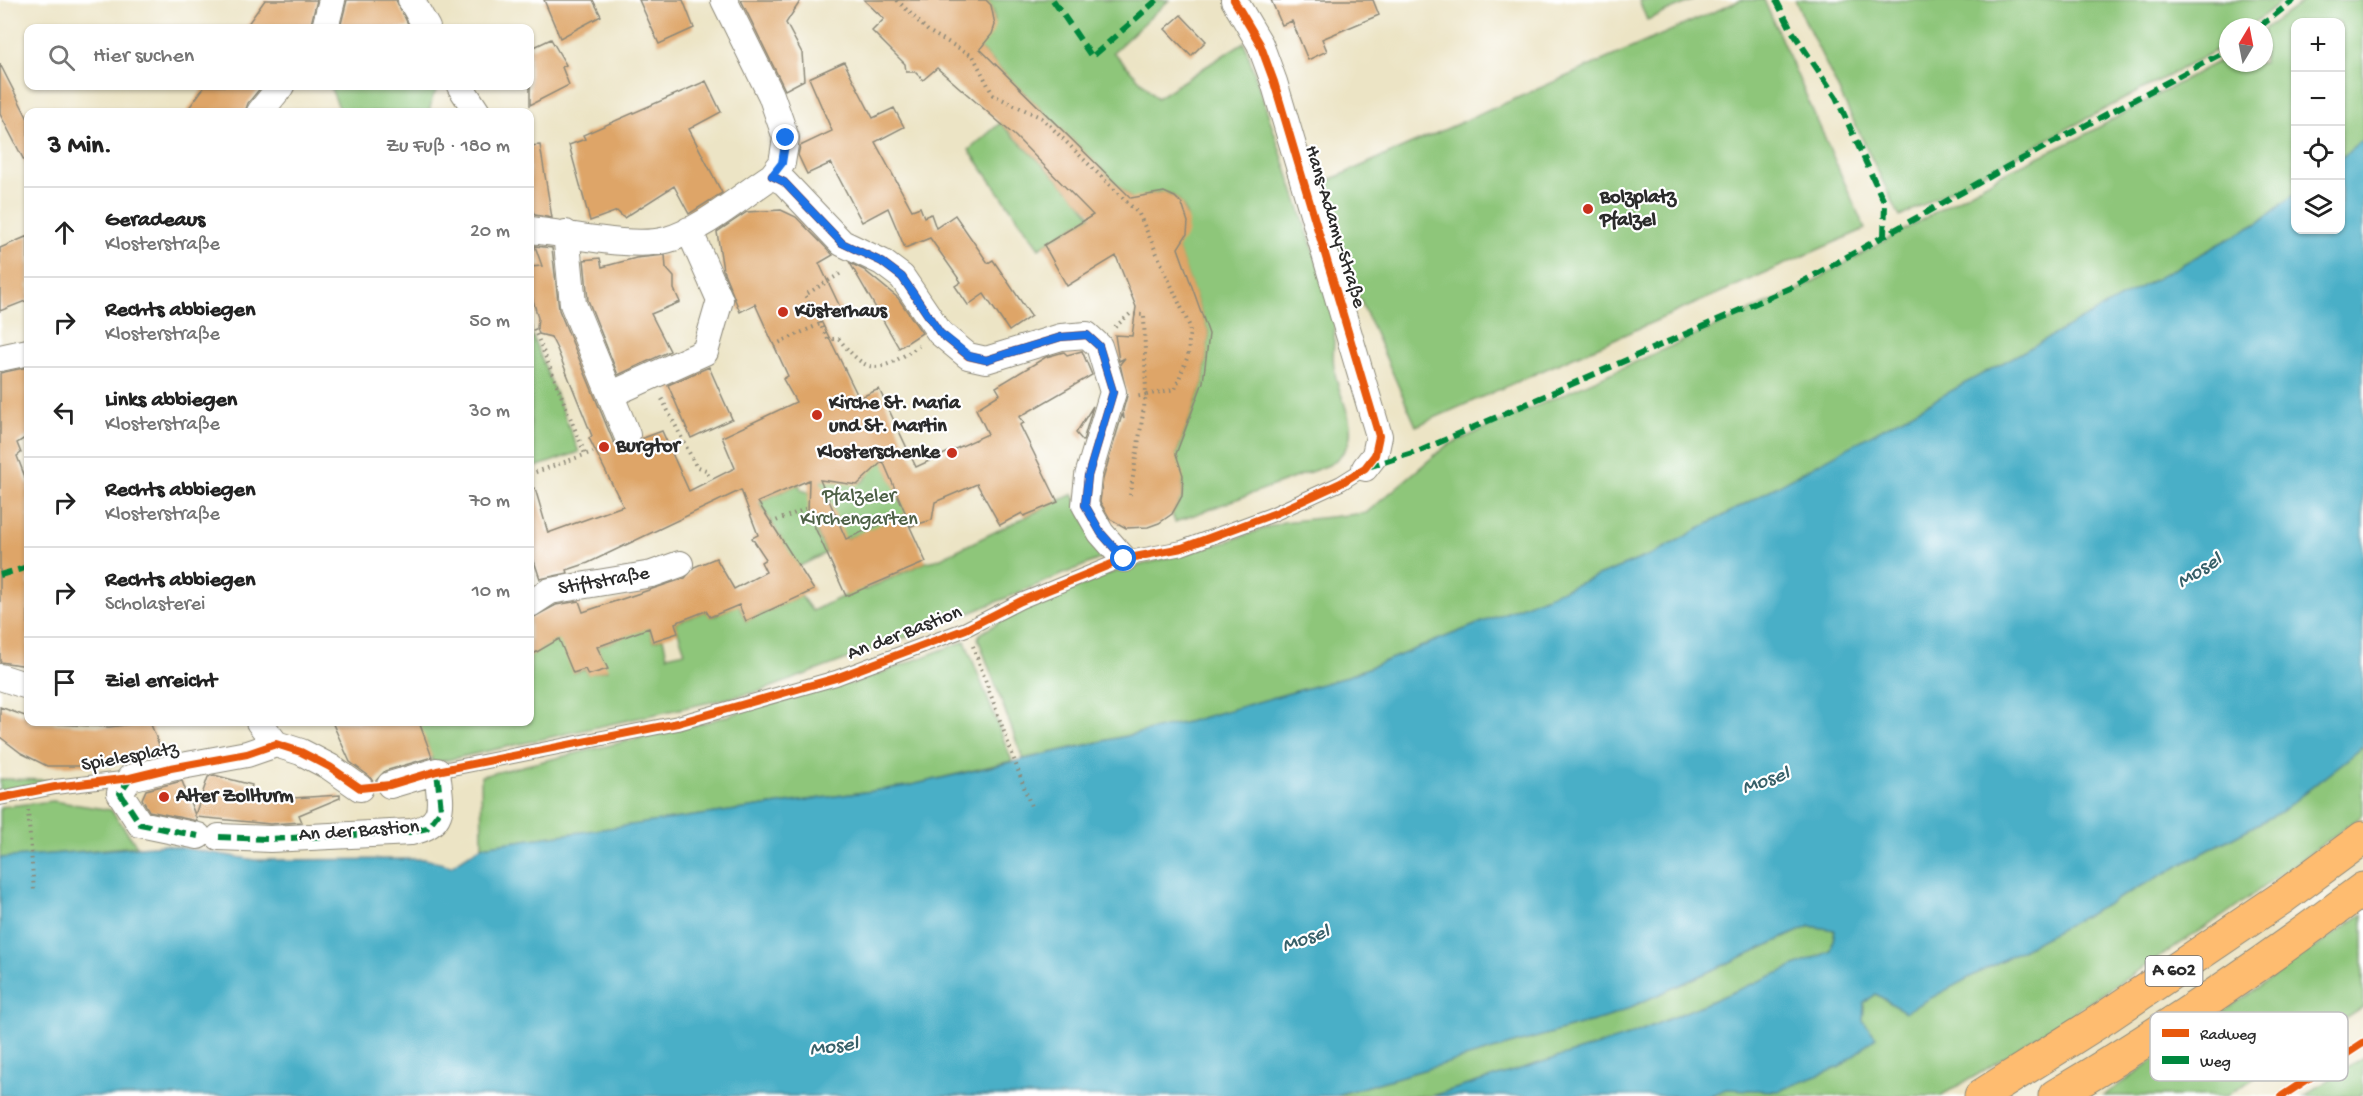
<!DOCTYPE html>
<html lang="de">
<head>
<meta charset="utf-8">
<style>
	body { margin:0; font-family:"Gochi Hand",sans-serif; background:#f6f6f6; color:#222 }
	.controls { position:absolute; right:18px; top:18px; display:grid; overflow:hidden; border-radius:12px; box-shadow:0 2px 4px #0004 }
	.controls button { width:54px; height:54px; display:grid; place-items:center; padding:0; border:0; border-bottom:2px solid #e0e0e0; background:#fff; color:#222; font:30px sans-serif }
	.compass { position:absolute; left:2219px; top:18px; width:54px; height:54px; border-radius:50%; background:#fff; box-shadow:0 2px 4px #0004; rotate:10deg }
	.stop { position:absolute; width:18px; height:18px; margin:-14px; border:4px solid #1a73e8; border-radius:50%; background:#fff }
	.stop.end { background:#1a73e8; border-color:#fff; box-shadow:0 2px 6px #0008 }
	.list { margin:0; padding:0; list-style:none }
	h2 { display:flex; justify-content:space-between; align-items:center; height:78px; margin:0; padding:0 24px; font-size:26px }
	h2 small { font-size:20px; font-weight:400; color:#767676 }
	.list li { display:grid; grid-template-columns:39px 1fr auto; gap:18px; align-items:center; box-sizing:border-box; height:90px; padding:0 24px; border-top:2px solid #e0e0e0 }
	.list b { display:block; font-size:22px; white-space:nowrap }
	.list p { margin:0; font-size:20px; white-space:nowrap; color:#767676 }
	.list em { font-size:20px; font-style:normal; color:#767676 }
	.icon { flex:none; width:33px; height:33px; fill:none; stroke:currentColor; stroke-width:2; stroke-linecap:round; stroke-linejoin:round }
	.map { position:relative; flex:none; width:2363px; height:1096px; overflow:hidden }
	.search { position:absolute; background:#fff; box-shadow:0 2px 4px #0004; left:24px; top:24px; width:510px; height:66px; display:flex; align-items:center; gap:15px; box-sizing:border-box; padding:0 21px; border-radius:12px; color:#767676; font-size:22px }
	.panel { position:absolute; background:#fff; box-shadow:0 2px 4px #0004; left:24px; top:108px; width:510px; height:618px; border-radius:12px }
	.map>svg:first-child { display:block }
	.green { fill:#8ec67a; stroke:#5c7852; stroke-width:1.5 }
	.water { fill:#48afc7; stroke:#3a6d79; stroke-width:1.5 }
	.building { fill:#dea568 }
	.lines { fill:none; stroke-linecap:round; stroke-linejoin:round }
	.lane-casing { stroke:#8c8878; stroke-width:16 }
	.street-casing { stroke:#8c8878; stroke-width:28 }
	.highway-casing { stroke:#8c8878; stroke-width:35 }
	.path { stroke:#8c8878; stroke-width:4; stroke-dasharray:1.5 4.5; stroke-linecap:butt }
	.lane { stroke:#fff; stroke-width:14 }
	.street { stroke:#fff; stroke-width:26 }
	.highway { stroke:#febc70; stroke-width:33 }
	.quiet { stroke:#00873e; stroke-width:6; stroke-dasharray:12 6; stroke-linecap:butt }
	.cycleway-casing { stroke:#fff; stroke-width:11 }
	.cycleway { stroke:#e8590c; stroke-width:8 }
	.route { stroke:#1a73e8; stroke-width:8 }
	.poi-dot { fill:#c8321e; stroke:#fff; stroke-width:2 }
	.labels { text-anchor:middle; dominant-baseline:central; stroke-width:4.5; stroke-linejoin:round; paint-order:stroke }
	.shield { fill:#fff; stroke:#6b6b6b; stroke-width:1.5 }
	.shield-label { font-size:18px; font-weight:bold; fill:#2b2b2b }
	.poi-label { font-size:20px; font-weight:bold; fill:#2b2b2b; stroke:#fff; text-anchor:start }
	.street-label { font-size:20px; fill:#2b2b2b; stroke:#fff }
	.park-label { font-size:20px; fill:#4e6147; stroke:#fff }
	.water-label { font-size:21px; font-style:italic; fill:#376069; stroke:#fff }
	.key { fill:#fff; stroke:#bfbfbf; stroke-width:1.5 }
	.key-label { font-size:16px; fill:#2b2b2b }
</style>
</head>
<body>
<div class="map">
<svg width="2363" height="1096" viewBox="0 0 2363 1096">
	<rect width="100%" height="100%" fill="#fff"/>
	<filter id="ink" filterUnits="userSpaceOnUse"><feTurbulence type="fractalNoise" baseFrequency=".0167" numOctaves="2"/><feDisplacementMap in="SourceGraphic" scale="12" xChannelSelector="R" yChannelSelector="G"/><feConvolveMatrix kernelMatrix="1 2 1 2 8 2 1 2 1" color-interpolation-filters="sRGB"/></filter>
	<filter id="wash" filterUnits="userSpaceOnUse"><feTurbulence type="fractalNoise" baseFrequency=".008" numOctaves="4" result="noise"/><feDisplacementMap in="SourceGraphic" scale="24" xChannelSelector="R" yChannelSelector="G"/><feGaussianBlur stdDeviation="1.35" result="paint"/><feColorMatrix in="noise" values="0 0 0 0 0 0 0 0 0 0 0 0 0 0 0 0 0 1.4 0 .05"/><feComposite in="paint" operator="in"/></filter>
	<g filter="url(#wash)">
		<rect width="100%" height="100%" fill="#ece4c5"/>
		<!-- green -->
		<path class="green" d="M 986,0 L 1169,0 L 1113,52 L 1157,98 L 1244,42 L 1334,312 C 1337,331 1331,350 1334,368 C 1339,405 1371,437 1329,465 L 1175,522 L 1172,514 L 1182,496 L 1183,484 L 1176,455 L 1203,382 L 1209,334 L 1177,247 C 1204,211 1168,173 1136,203 L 979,48 C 993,35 1002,16 986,0 Z
			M 1639,0 L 1694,0 L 1647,20 Z
			M 1741,0 L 1764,0 L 1865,229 L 1416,426 L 1311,188 Z
			M 1795,0 L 2283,0 L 2249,27 L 2228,27 L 2228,42 L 2217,50 L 1900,217 Z
			M 2306,0 L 2363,0 L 2363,140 L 2341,158 L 2340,22 L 2296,22 L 2295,194 L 2258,223 L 1655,553 L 1343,678 L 1187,722 L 1023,759 L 978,638 L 980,634 L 1006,618 L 1111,573 L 1223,543 L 1283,522 L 1366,513 L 1446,446 L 1800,289 L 2004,173 L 2079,138 L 2228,56 L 2228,63 L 2264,63 L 2264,29 Z
			M 338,86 L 343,88 L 369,86 L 372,89 L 379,86 L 441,86 L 433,96 L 429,112 L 341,112 L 331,89 Z
			M 1000,123 L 1077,198 L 1091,216 L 1039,248 L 969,150 Z
			M 530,330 L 579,452 L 530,469 Z
			M 878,448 L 907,515 L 846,539 L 813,523 L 826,553 L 798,567 L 760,504 L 761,501 L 799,484 L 801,490 L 808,492 L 809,495 L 824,479 C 867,485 862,493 878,448 Z
			M 1073,494 L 1102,558 L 960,617 L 761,691 L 433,763 L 426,741 L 416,741 L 408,722 L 530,722 L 530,655 L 562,637 L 574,673 L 585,669 L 588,674 L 607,670 L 597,647 L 649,627 L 653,641 L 663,638 L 667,656 L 685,652 L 675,623 L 706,611 L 711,617 L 733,607 L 736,599 L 746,621 L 801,596 L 812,611 L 863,587 L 865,590 L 926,562 L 937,560 Z
			M 965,641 L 1012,761 L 907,786 L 482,846 L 481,776 L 707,722 L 837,683 L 852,684 Z
			M 2363,747 L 2363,815 L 2223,916 L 1977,1075 L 1940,1096 L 1709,1096 L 1726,1089 L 1778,1091 L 1863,1021 L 1864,1003 L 1876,994 L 1905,1012 L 2280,812 Z
			M 0,779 L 54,780 L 53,783 L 0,792 Z
			M 53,801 L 111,810 L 137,846 L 0,859 L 0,807 Z
			M 2363,914 L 2363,1007 L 2227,1096 L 2103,1096 Z
			M 1810,926 L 1835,930 L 1831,951 L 1628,1036 L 1432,1096 L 1333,1096 L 1611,1016 Z
			M 2363,1057 L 2363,1093 L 2358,1096 L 2304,1096 Z"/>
		<!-- water -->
		<path class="water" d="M 2363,140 L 2363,747 L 2280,812 L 1905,1012 L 1876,994 L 1864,1003 L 1863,1021 L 1876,1037 L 1840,1067 L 1778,1091 L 1726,1089 L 1709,1096 L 1432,1096 L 1628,1036 L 1831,951 L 1835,930 L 1810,926 L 1611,1016 L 1333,1096 L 0,1096 L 0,858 L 165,845 L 255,860 L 425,859 L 451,866 L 482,846 L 907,786 L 1187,722 L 1343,678 L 1655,553 L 2258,223 L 2295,194 L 2296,230 L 2340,230 L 2341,158 Z"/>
		<g id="blocks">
			<!-- building -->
			<path class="building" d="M 265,0 L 317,0 L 310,28 L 245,28 Z
				M 347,0 L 396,0 L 409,26 L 406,28 L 340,28 Z
				M 544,0 L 593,0 L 601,16 L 560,38 Z
				M 639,0 L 683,0 L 694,28 L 659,44 Z
				M 741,0 L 801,0 L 786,23 L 802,53 L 804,80 L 785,90 Z
				M 864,0 L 986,0 L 991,5 L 995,25 L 992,34 L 980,49 L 1131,198 L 1164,192 L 1175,197 L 1182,204 L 1188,222 L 1187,234 L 1178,248 L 1209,334 L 1203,382 L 1176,454 L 1183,475 L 1182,496 L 1172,514 L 1159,523 L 1148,527 L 1126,528 L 1110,519 L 1100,502 L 1103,479 L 1122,415 L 1124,419 L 1123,410 L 1127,396 L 1120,364 L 1125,358 L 1119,361 L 1115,335 L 1132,336 L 1136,307 L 1116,256 L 1067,286 L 1044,245 L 1093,215 L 1015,136 L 937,68 L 923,80 L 915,72 L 906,72 L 905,64 L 872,31 L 884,19 Z
				M 1271,0 L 1373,0 L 1379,15 L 1322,39 L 1327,51 L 1308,60 L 1292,21 L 1282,25 Z
				M 1181,15 L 1206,41 L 1191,56 L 1165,29 Z
				M 551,39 L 566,65 L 562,67 L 569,85 L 530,105 L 530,49 Z
				M 844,62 L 873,118 L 894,108 L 904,127 L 875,142 L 912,210 L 920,207 L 924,217 L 931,214 L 936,228 L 955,215 L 988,263 L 993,260 L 1031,316 L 1009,331 L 984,294 L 968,305 L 955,286 L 961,282 L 930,238 L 905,248 L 888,208 L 862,222 L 831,163 L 807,174 L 798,155 L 800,146 L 832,131 L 809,78 Z
				M 0,64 L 28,119 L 28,168 L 0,114 Z
				M 706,81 L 721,112 L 689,129 L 722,193 L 689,214 L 674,186 L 624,218 L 617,211 L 590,221 L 569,145 L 585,139 L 583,135 Z
				M 205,86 L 262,86 L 248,103 L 245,112 L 186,112 Z
				M 540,145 L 552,218 L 535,215 L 530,207 L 530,146 Z
				M 781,210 L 796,217 L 833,255 L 819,263 L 842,311 L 820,319 L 859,398 L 879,389 L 916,467 L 988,434 L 976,409 L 1000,394 L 996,387 L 1046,357 L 1064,352 L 1067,355 L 1082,351 L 1092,375 L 1019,417 L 1024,423 L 1020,425 L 1058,502 L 1024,516 L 1022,513 L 1000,525 L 977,484 L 935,502 L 932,520 L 911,526 L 883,461 L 857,485 L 820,480 L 846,539 L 904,514 L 926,562 L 846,596 L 808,512 L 809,480 L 758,502 L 814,590 L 746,621 L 739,605 L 710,617 L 706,611 L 675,623 L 678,633 L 653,641 L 649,628 L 597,647 L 608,669 L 588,675 L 585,669 L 573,673 L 559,639 L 530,656 L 530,619 L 556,605 L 579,601 L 583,612 L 685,578 L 694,567 L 716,558 L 734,589 L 766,572 L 761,562 L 766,559 L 752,538 L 758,535 L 741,490 L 588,563 L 567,570 L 568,573 L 540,579 L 530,549 L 530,489 L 535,488 L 548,533 L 623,506 L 589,438 L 592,436 L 557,349 L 551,337 L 539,334 L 537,328 L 538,318 L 530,289 L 530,267 L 542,266 L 535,246 L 552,248 L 559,310 L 613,441 L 618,447 L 632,449 L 641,439 L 662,431 L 689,491 L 735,468 L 722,437 L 796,402 L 783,379 L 788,376 L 755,304 L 740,312 L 723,270 L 717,232 L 747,212 Z
				M 28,236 L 28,300 L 0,311 L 0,248 Z
				M 665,255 L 666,268 L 674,277 L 674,289 L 680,302 L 651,314 L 670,351 L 618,375 L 588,300 L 584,260 L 600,258 L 602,267 L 636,258 Z
				M 850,263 L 864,270 L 898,298 L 922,333 L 899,348 Z
				M 28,367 L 28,436 L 17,443 L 21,453 L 17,456 L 28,485 L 28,666 L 0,662 L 0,373 Z
				M 709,367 L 732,419 L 691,438 L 668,385 Z
				M 1093,406 L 1083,441 L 1076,433 Z
				M 0,707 L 28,717 L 28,722 L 109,727 L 150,722 L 163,755 L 149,758 L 148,752 L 90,766 L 47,766 L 21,753 L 0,737 Z
				M 332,722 L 419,722 L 432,757 L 385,771 L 374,783 L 369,776 L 350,762 Z
				M 214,775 L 252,785 L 249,798 L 277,799 L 340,795 L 340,798 L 299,815 L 302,822 L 270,824 L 196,817 L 197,821 L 149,811 L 142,799 L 146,790 L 182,781 L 195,815 L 208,777 Z"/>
		</g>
	</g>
	<g filter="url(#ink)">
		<use href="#blocks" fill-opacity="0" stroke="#8c8878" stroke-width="1.5"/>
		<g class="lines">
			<!-- lane casing -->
			<g class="lane-casing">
				<path id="lane" d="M 437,771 L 678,723 L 836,678 L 966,629 L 1021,601 L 1124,559 L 1182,548 L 1271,515 L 1341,483 L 1365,468
					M 0,798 L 55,787 L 130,778"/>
			</g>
			<!-- street casing -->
			<g class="street-casing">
				<path id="street" d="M 411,0 L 427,28
					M 1234,0 L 1260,44 L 1274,82 L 1379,436 L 1375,455 L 1365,468
					M 325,28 L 332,0
					M 460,86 L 477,112
					M 260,112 L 281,86
					M 772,176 L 784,182 L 842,243 L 882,262 L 902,277 L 940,333 L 968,356 L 986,360 L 1061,337 L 1087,335 L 1099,346 L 1113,392 L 1088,476 L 1085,505 L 1101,533 L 1124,559
					M 530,230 C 566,233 632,249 666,240 C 701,231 741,196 772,176 L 782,163 L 786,138 L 771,95 L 724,0
					M 566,233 L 573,304 L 627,435
					M 0,358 L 28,352
					M 612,394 L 705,352 L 720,300 L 689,230
					M 530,604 L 550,591 L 652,574 L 680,564
					M 0,677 L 28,686
					M 259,722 L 276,744
					M 198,836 L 140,824 L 120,793 L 130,778 L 171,768 L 247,754 L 276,744 L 301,752 L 330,767 L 360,788
					M 219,837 L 270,839 L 411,832 C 449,824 440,802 437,771 L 390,785"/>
			</g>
			<!-- highway casing -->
			<g class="highway-casing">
				<path id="highway" d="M 1981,1096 L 2106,1017 L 2283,897 L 2363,838
					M 2055,1096 C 2162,1033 2264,963 2363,889"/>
			</g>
			<!-- path -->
			<path class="path" d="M 897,0 L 928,31 L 973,56 L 993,95 L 1042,118 L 1139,214 L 1190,327 L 1188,356 L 1175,389 L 1146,395 L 1130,495
				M 820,324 L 805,295 L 843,272
				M 530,326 L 533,326 L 585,454
				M 1115,327 L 1130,314 L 1144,315 L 1146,395 L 1135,397
				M 774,345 L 820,324 L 828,339 L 839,339 C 870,378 879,372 919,346
				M 662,399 L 696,466 L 706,470 L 709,477
				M 530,474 L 593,452
				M 771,523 L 810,507
				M 973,646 L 1032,809
				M 28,810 L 34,891"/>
			<!-- lane -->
			<use href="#lane" class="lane"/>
			<!-- street -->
			<use href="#street" class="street"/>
			<!-- highway -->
			<use href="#highway" class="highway"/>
			<!-- quiet -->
			<path class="quiet" d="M 1053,0 L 1092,57 L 1157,0
				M 1776,0 L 1792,31 L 1836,97 L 1885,204 L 1884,236
				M 2259,27 L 2294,0
				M 1368,467 L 1422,450 L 1797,285 L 2005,168 L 2228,50
				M 0,575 L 28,567
				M 131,778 L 120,793 L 140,824 L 198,836
				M 219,837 L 270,839 L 411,832 L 427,828 L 441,810 L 437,771 L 431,773"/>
			<!-- cycleway casing -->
			<g class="cycleway-casing">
				<path id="cycleway" d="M 772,176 L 784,182 L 842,243 L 882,262 L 902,277 L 940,333 L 968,356 L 986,360 L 1061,337 L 1087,335 L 1099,346 L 1113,392 L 1088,476 L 1085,505 L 1101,533 L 1124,559
					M 0,798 L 55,787 L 130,778 L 171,768 L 247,754 L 276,744 L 301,752 L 330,767 L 360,788 L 390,785 L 437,771 L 678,723 L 836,678 L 966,629 L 1021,601 L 1124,559 L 1182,548 L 1276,513 L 1341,483 L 1365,468 L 1375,455 L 1379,436 L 1274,82 L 1260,44 L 1234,0
					M 2282,1096 L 2363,1043"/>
			</g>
			<!-- cycleway -->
			<use href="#cycleway" class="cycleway"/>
		</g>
	</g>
	<g class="lines" filter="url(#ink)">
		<!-- route -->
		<path class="route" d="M 786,138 L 782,163 L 772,176 L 784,182 L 842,243 L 882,262 L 902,277 L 940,333 L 969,356 L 986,360 L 1061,337 L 1087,335 L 1099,346 L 1113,392 L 1088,476 L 1085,505 L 1101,533 L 1124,559"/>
	</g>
	<!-- markers -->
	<g class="poi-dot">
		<circle cx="1588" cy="209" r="6"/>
		<circle cx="783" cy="312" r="6"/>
		<circle cx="817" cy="415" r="6"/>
		<circle cx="604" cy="447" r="6"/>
		<circle cx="952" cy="453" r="6"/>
		<circle cx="164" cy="797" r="6"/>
	</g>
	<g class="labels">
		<!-- shield labels -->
		<rect class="shield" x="2145.5" y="956" width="57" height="30" rx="4.5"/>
		<g class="shield-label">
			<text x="2174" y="971">A 602</text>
		</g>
		<!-- poi labels -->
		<g class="poi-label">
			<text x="1600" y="198">Bolzplatz<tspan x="1600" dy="23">Pfalzel</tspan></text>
			<text x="795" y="312">Küsterhaus</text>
			<text x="829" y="404">Kirche St. Maria<tspan x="829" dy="23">und St. Martin</tspan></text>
			<text x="616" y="447">Burgtor</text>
			<text x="940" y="453" text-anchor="end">Klosterschenke</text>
			<text x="176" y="797">Alter Zollturm</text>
		</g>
		<!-- street labels -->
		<g class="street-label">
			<text transform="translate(1334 227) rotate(73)">Hans-Adamy-Straße</text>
			<text transform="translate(604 582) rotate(-10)">Stiftstraße</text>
			<text transform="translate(905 634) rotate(-21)">An der Bastion</text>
			<text transform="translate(130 758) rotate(-10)">Spielesplatz</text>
			<text transform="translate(359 832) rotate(-4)">An der Bastion</text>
		</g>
		<!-- park labels -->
		<g class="park-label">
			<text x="859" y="497">Pfalzeler<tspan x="859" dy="23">Kirchengarten</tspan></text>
		</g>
		<!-- water labels -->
		<g class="water-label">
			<text transform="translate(2200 572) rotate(-32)">Mosel</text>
			<text transform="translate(1766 782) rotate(-19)">Mosel</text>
			<text transform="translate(1306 940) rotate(-19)">Mosel</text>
			<text transform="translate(834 1048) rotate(-7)">Mosel</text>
		</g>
	</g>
	<!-- legend -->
	<rect x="2150" y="1012" width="198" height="69" rx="9" class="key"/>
	<rect x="2162" y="1029" width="27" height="8" fill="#e8590c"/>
	<rect x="2162" y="1056" width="27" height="8" fill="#00873e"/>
	<g class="key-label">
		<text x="2200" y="1039">Radweg</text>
		<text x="2200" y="1066">Weg</text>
	</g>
</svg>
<div class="controls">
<button>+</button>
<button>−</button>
<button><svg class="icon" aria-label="locate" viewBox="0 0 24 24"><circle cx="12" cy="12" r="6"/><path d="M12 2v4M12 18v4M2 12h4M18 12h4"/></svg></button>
<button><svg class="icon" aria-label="layers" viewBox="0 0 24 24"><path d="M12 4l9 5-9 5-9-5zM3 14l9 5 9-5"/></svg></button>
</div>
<svg class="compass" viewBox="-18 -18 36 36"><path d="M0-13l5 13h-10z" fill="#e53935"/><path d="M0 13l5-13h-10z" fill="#767676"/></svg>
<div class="stop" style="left:1124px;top:559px"></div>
<div class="stop end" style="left:786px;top:138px"></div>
<div class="search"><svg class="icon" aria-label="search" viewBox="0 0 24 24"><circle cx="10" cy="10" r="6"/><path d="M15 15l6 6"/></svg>Hier suchen</div>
<section class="panel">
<h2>3 Min.<small>Zu Fuß · 180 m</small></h2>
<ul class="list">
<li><svg class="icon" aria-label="ahead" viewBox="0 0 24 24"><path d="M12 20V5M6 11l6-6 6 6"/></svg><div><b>Geradeaus</b><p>Klosterstraße</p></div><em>20 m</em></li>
<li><svg class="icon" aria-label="right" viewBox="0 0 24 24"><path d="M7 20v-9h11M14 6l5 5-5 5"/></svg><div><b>Rechts abbiegen</b><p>Klosterstraße</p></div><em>50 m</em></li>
<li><svg class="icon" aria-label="left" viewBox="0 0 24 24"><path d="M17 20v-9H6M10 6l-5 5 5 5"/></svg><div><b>Links abbiegen</b><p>Klosterstraße</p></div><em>30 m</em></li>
<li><svg class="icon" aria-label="right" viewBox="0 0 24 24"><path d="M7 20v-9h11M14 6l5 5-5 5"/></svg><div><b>Rechts abbiegen</b><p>Klosterstraße</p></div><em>70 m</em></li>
<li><svg class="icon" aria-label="right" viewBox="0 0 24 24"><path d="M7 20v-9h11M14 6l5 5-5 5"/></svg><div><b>Rechts abbiegen</b><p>Scholasterei</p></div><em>10 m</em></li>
<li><svg class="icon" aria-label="arrive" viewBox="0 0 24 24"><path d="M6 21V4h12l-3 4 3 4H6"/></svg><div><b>Ziel erreicht</b></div></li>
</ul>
</section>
</div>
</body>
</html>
